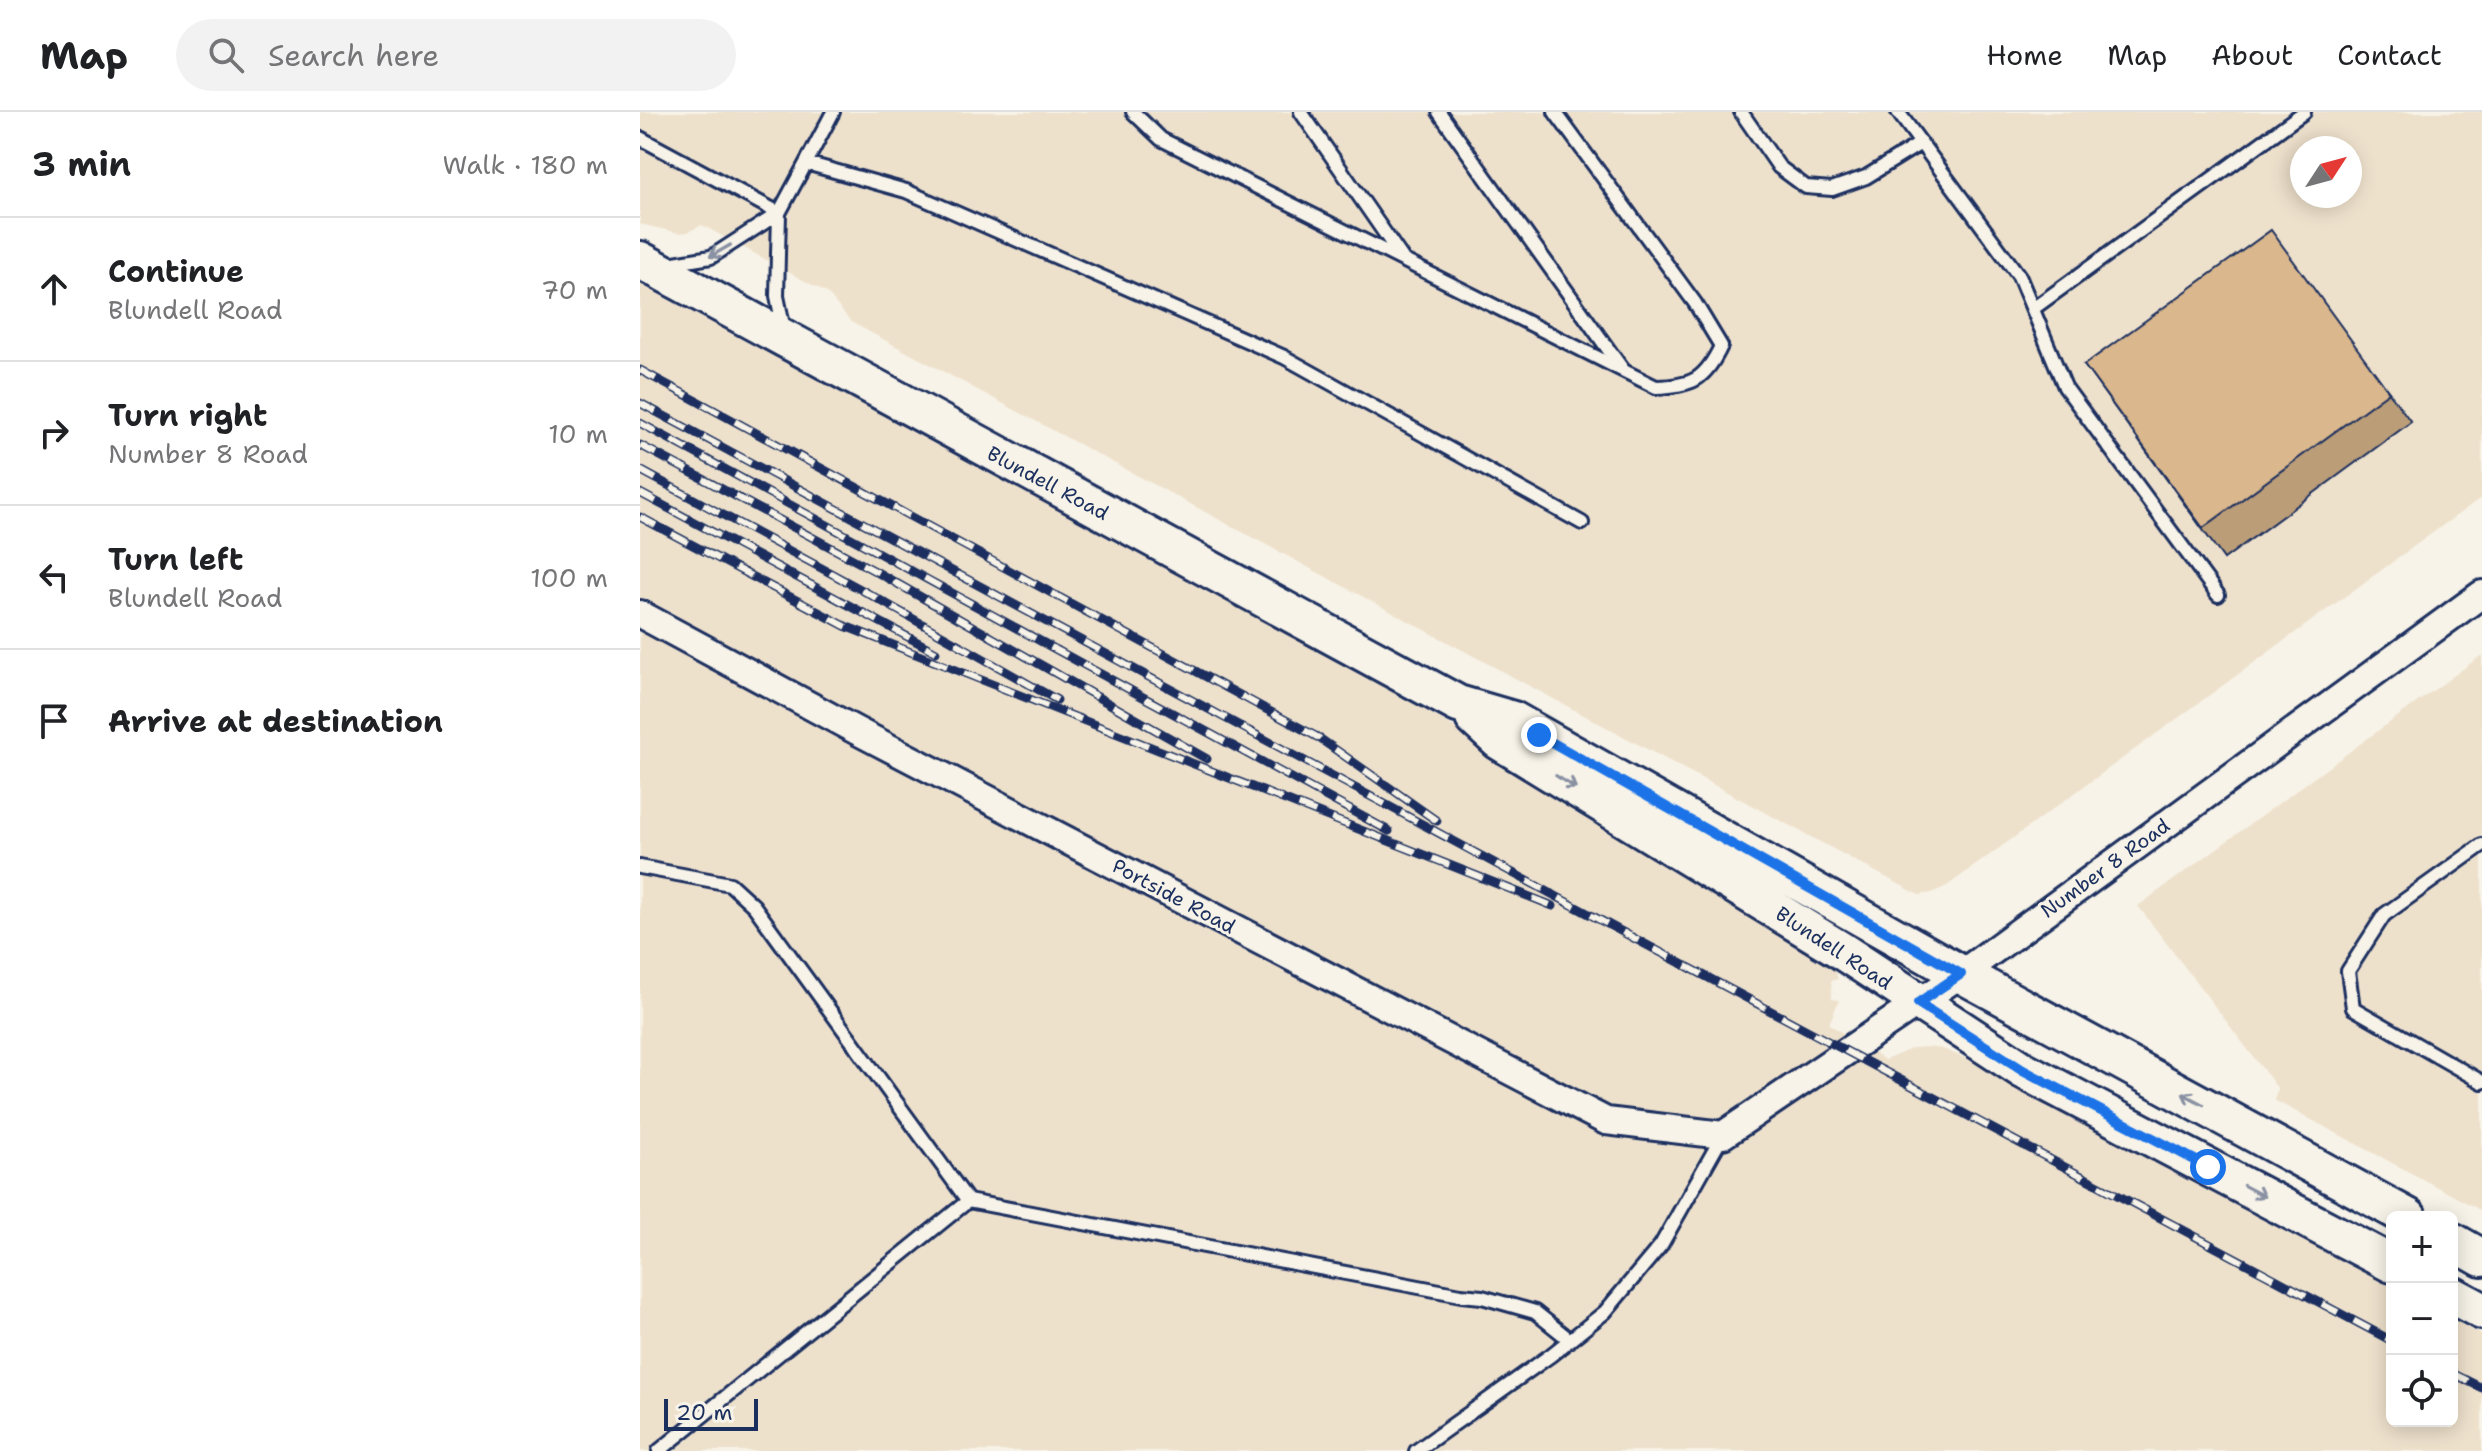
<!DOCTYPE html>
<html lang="en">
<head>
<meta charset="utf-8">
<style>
	body { margin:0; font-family:"Shantell Sans",sans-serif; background:#f2f2f2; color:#202124 }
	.controls { position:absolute; right:24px; bottom:24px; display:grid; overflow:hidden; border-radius:12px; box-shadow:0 4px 20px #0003 }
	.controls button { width:72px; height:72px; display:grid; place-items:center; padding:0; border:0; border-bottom:2px solid #e0e0e0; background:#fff; color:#202124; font:40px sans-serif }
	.compass { position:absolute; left:1650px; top:24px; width:72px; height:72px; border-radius:50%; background:#fff; box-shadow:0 4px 20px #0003; rotate:54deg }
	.scale { position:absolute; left:24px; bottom:20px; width:94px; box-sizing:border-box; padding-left:8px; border:4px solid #1b2f5e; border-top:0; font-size:22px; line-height:28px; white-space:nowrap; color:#1b2f5e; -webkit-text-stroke:6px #f7f3e8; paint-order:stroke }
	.stop { position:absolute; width:24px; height:24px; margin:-18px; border:6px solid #1a73e8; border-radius:50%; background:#fff }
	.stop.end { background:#1a73e8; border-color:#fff; box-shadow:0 2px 8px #0008 }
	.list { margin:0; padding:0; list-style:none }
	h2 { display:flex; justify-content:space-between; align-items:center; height:104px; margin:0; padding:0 32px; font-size:34px }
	h2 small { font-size:26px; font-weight:400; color:#757577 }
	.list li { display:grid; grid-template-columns:52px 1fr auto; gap:24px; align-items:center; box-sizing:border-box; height:144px; padding:0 32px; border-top:2px solid #e0e0e0 }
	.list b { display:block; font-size:30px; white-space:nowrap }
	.list p { margin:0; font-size:26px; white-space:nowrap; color:#757577 }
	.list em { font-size:26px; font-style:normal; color:#757577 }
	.icon { flex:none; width:44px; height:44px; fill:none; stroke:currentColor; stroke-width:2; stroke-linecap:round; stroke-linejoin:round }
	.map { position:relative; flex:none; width:1842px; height:1339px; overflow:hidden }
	header { display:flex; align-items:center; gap:48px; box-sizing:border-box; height:112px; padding:0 40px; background:#fff; border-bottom:2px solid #e0e0e0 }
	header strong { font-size:38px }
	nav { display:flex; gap:44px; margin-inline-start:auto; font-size:28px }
	.search { width:560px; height:72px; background:#f2f2f2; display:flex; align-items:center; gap:20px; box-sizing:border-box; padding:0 28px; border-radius:44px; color:#757577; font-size:30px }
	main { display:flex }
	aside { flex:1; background:#fff }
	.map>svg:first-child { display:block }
	.built { fill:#eee1cc; fill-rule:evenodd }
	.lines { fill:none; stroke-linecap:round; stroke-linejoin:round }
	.service-casing { stroke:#1b2f5e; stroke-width:18 }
	.minor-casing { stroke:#1b2f5e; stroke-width:32 }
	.secondary-casing { stroke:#1b2f5e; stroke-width:42 }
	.service { stroke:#f7f3e8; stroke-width:12 }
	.minor { stroke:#f7f3e8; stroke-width:26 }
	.secondary { stroke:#f7f3e8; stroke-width:36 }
	.rail-casing { stroke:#1b2f5e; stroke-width:9 }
	.rail { stroke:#f7f3e8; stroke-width:6; stroke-dasharray:18; stroke-linecap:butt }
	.wall { fill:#bb9d78; stroke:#1b2f5e; stroke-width:2 }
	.building { fill:#dab78c; stroke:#1b2f5e; stroke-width:2 }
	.oneway { stroke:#8991a3 }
	.route { stroke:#1a73e8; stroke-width:10 }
	.labels { text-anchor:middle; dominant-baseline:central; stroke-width:6; stroke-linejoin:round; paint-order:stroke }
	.street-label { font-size:20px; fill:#1b2f5e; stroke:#f7f3e8 }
</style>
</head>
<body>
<header>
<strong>Map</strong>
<div class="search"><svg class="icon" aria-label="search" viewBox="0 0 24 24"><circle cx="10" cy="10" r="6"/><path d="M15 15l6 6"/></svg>Search here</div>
<nav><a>Home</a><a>Map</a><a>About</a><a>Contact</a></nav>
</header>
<main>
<aside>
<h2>3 min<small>Walk · 180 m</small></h2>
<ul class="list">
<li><svg class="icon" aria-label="ahead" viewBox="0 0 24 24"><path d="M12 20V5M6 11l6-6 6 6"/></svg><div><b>Continue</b><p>Blundell Road</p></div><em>70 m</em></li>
<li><svg class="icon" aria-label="right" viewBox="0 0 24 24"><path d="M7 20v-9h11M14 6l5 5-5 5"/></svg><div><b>Turn right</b><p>Number 8 Road</p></div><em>10 m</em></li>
<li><svg class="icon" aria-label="left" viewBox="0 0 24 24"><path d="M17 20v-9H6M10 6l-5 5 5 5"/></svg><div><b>Turn left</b><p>Blundell Road</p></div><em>100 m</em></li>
<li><svg class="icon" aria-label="arrive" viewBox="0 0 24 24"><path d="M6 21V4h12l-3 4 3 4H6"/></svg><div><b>Arrive at destination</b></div></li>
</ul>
</aside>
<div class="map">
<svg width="1842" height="1339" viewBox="0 0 1842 1339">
	<rect width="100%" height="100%" fill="#f7f3e8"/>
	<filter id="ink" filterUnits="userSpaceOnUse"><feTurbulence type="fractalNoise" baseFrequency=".0125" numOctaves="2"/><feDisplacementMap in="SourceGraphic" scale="16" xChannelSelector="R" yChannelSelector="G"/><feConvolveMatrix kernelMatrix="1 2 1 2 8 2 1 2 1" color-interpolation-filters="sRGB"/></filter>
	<g filter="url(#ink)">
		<!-- built -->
		<path class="built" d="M 0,0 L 1842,0 L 1842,385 L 1307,774 L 1292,781 L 1279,783 L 211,210 L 187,181 L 62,113 L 48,120 L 39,121 L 0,112 ZM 1662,36 L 1710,36 L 1710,84 L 1662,84 Z
			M 0,172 L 735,567 L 852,638 L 1193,853 L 1198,867 L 1191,869 L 1192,887 L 1199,888 L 1189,912 L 1245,948 L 1273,936 L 1287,935 L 1303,937 L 1327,947 L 1752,1175 L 1752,1309 L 1812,1309 L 1812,1207 L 1842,1223 L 1842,1339 L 0,1339 Z
			M 1842,543 L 1842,1099 L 1634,988 L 1638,977 L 1498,794 Z"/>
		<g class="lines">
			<!-- service casing -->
			<g class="service-casing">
				<path id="service" d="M 493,0 L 521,27 L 1016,275 C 1052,274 1065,268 1081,234 L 1055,191 L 915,0
					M 661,0 L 762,146
					M 799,0 L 983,258
					M 1101,0 L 1139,55 L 1166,75 L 1192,77 L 1226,65 L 1281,31
					M 1258,0 L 1379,164 L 1425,275 L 1578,483
					M 0,26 L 139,101
					M 166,51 L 193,0
					M 28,152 L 71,145 L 139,101
					M 1394,196 L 1664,0
					M 144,218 L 137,184 L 139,101 L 166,51 L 266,79 L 644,245 L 942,411
					M 1842,733 L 1744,803 L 1708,859 L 1713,896 L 1842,970
					M 0,755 L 90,772 L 114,794 L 328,1089 L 19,1339
					M 328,1089 L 821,1183 L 842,1185 L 895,1200 L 930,1228
					M 776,1339 L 911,1243 L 965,1200 L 1021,1133 L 1083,1023"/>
			</g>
			<!-- minor casing -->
			<g class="minor-casing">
				<path id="minor" d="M 0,502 L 217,619 L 966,1009 L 1083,1023 L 1321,862 L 1842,482"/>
			</g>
			<!-- secondary casing -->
			<g class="secondary-casing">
				<path id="secondary" d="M 0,148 L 818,592 L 873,608 L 1321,862 L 1768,1105
					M 834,606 L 859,629 L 1199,837 L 1383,958 L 1752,1152
					M 1812,1129 L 1842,1146
					M 1812,1183 L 1842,1199"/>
			</g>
			<!-- service -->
			<use href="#service" class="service"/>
			<!-- minor -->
			<use href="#minor" class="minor"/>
			<!-- secondary -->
			<use href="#secondary" class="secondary"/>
			<!-- rail casing -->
			<g class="rail-casing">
				<path id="rail" d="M 0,258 L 679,626 L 797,709
					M 0,291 L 988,823 L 1752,1229
					M 0,311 L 749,719
					M 0,333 L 235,459 L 567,647
					M 0,358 L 222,478 L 417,588
					M 0,381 L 296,540
					M 0,405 L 205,514 L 913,794
					M 1812,1261 L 1842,1276"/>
			</g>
			<!-- rail -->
			<use href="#rail" class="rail"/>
		</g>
		<!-- wall -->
		<path class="wall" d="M 1444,253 L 1749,280 L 1771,310 L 1584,447 Z"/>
		<!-- building -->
		<path class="building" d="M 1631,118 L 1749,280 L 1563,416 L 1444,253 Z"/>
		<!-- one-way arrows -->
		<defs><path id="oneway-shaft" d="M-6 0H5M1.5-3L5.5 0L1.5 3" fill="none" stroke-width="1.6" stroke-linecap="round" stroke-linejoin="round" transform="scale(2)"/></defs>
		<g class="oneway">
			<use href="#oneway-shaft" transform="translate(80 139) rotate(150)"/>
			<use href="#oneway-shaft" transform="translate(926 670) rotate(32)"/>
			<use href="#oneway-shaft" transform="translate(1553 987) rotate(-152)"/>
			<use href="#oneway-shaft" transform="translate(1614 1079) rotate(28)"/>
		</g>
	</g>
	<g class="lines" filter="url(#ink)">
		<!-- route -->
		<path class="route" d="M 899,623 L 1321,862 L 1278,891 L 1383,958 L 1568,1055"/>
	</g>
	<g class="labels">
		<!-- street labels -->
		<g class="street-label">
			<text transform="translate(408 371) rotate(28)">Blundell Road</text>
			<text transform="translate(1465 756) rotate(-36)">Number 8 Road</text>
			<text transform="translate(534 784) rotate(28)">Portside Road</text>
			<text transform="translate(1194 836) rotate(33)">Blundell Road</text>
		</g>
	</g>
</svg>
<div class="controls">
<button>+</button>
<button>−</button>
<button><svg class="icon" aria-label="locate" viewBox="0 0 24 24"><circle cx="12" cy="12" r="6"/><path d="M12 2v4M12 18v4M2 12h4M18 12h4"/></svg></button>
</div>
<svg class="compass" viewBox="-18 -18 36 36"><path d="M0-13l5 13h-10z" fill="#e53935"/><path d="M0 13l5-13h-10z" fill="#757577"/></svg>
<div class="scale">20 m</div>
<div class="stop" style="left:1568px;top:1055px"></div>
<div class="stop end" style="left:899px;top:623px"></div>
</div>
</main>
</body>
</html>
